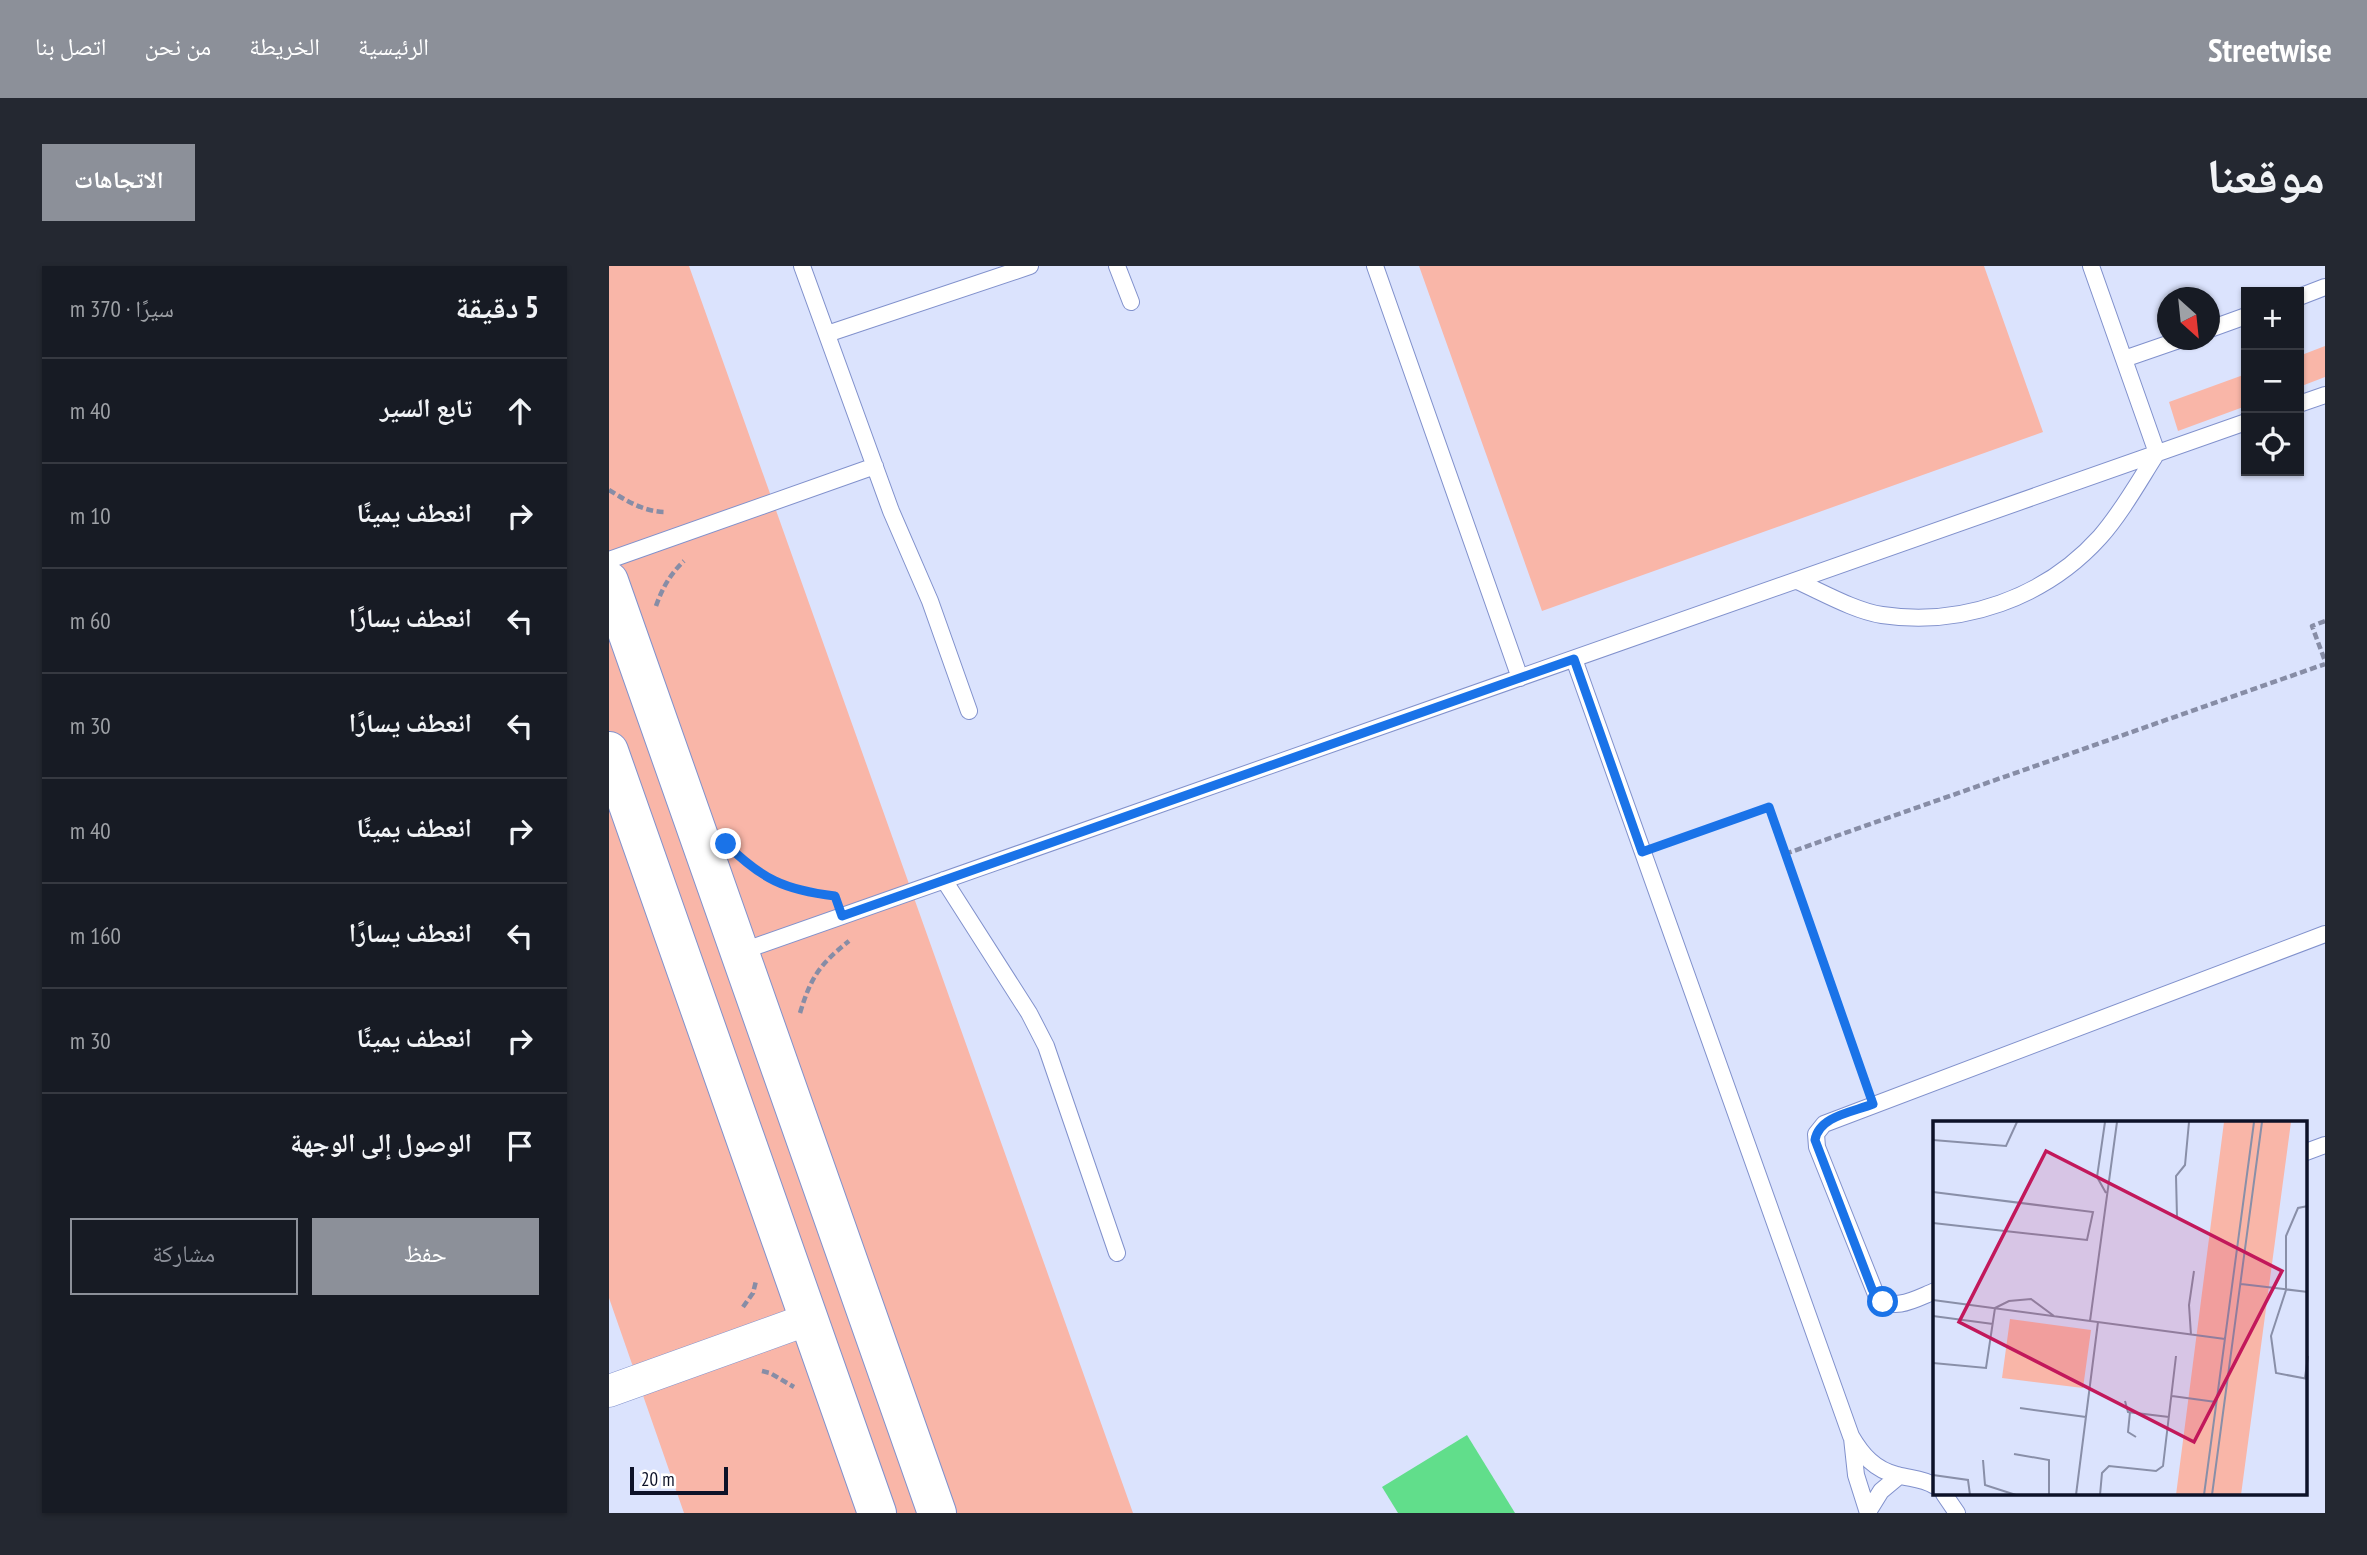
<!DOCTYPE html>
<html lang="ar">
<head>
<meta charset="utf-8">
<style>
	body { margin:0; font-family:"PT Sans Narrow","Noto Naskh Arabic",sans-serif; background:#242831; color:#f1f3f6; direction:rtl }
	.controls { position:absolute; right:21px; top:21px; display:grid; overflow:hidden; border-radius:0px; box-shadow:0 2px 5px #0004 }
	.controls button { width:63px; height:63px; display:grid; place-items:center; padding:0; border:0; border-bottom:2px solid #363941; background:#171b24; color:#f1f3f6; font:35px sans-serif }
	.compass { position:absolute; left:1548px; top:21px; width:63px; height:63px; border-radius:50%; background:#171b24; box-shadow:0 2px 5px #0004; rotate:153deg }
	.scale { position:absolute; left:21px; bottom:18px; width:98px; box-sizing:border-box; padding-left:7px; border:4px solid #0d1228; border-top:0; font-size:19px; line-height:24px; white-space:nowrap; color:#0d1228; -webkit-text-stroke:5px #fff; paint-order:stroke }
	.stop { position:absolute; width:21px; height:21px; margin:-16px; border:5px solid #1a73e8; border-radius:50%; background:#fff }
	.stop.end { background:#1a73e8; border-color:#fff; box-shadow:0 2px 7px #0008 }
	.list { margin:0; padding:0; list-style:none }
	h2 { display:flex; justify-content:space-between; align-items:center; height:91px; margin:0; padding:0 28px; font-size:30px }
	h2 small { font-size:23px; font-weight:400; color:#9ea1a6 }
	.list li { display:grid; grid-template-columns:46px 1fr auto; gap:21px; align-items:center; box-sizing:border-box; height:105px; padding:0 28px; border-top:2px solid #363941 }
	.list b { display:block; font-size:26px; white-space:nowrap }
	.list em { font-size:23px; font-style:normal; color:#9ea1a6 }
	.actions { display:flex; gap:14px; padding:21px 28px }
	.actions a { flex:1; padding:16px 0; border:2px solid #8c9099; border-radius:0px; text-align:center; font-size:24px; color:#8c9099 }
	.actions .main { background:#8c9099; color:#fff }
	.icon { flex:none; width:38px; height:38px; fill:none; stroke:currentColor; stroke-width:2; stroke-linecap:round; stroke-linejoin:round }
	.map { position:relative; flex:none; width:1716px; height:1247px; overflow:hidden; direction:ltr; border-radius:0px }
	header { display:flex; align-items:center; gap:42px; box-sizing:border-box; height:98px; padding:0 35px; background:#8c9099; color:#fff }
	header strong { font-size:33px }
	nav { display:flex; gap:38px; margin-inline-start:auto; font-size:24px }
	.intro { display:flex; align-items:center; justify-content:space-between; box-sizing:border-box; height:168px; padding:0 42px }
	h1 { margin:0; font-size:49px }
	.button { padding:18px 32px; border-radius:0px; background:#8c9099; color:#fff; font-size:24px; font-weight:700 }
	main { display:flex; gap:42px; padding:0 42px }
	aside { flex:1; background:#171b24; border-radius:0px; box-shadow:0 2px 5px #0004 }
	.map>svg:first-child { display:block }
	.green { fill:#f9b6a8 }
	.building { fill:#61de8b }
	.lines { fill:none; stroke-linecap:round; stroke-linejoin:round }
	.service-casing { stroke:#8191cc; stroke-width:18 }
	.minor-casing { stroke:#8191cc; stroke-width:33 }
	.tertiary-casing { stroke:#8191cc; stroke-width:40 }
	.path { stroke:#878da6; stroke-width:4.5; stroke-dasharray:7 3.5; stroke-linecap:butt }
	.service { stroke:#fff; stroke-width:16 }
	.minor { stroke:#fff; stroke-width:32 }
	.tertiary { stroke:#fff; stroke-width:38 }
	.route { stroke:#1a73e8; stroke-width:9 }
	.inset-road { fill:none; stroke:#898fa8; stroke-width:2 }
	.view { fill:#c2185b; fill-opacity:0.15; stroke:#c2185b; stroke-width:3.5 }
	.inset-edge { fill:none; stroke:#0d1228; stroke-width:3.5 }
</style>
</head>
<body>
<header>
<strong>Streetwise</strong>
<nav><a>الرئيسية</a><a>الخريطة</a><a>من نحن</a><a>اتصل بنا</a></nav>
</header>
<div class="intro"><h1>موقعنا</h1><a class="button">الاتجاهات</a></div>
<main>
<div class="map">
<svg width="1716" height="1247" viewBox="0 0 1716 1247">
	<rect width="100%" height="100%" fill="#dbe3fd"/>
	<!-- green -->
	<path class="green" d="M 0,0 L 80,0 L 524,1247 L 75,1247 L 0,1032 Z
		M 810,0 L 1375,0 L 1434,166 L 933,345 Z
		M 1716,80 L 1716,111 L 1690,121 L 1690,90 Z
		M 1637,108 L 1637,140 L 1569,165 L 1560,136 Z"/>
	<!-- building -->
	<path class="building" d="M 858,1169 L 906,1247 L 789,1247 L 773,1221 Z"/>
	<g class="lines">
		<!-- service casing -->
		<g class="service-casing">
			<path id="service" d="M 193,0 L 282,245 L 321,335 L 360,445
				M 508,0 L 522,36
				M 766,0 L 911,412
				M 1690,31 L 1716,21
				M 1601,63 L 1637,50
				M 218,68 L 421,0
				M 1515,93 L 1570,74
				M 1690,138 L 1716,129
				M 0,294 L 266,200
				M 1188,315 C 1213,326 1246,345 1273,349 C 1353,361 1436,332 1491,271 C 1513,246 1530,215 1548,187 L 1482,0
				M 965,393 L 1242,1170 C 1253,1189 1266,1204 1288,1209 C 1302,1213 1313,1212 1326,1220
				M 335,614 L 420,747 L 437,780 L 508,987
				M 131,686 L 1637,156
				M 1697,886 L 1716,879
				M 1326,1025 C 1306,1033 1286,1046 1268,1031 L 1208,881 L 1207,868 L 1215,858 L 1716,668
				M 1243,1172 L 1247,1209 L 1259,1247
				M 1335,1228 L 1348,1247
				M 1259,1246 L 1272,1225 L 1290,1210"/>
		</g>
		<!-- minor casing -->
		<g class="minor-casing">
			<path id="minor" d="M 0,1125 L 200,1053"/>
		</g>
		<!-- tertiary casing -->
		<g class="tertiary-casing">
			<path id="tertiary" d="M 0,315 L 328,1247
				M 0,485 L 268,1247"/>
		</g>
		<!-- path -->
		<path class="path" d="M 0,224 C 18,235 35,246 57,246
			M 47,340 C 53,323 61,308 75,295
			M 1716,355 L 1703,360 L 1716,395
			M 1055,578 L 1160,541 L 1256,818
			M 1176,588 L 1716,398
			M 139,599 C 164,615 186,625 215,629
			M 191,747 C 202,711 210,699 240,675
			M 134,1041 L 144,1027 L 147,1015
			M 153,1105 L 161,1107 L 185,1121"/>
		<!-- service -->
		<use href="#service" class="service"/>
		<!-- minor -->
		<use href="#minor" class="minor"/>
		<!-- tertiary -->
		<use href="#tertiary" class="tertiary"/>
	</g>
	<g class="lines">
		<!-- route -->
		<path class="route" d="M 117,578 C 153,613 175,624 226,630 L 233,650 L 965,393 L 1033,586 L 1160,541 L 1264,838 C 1244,846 1210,850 1206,874 L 1263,1023 L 1268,1031 L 1274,1036"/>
	</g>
	<!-- overview -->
	<g transform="translate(1324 855)">
		<rect width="374" height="374" fill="#dbe3fd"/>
		<path d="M 291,1 L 358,1 L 308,374 L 243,374 ZM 77,198 L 158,209 L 150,267 L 69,257 Z" fill="#f9b6a8"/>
		<path class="inset-road" d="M 172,1 L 164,56 L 173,72M 0,19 L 73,25 L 84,1M 0,71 L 160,91 L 154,119 L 0,102M 375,85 L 365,87 L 353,115 L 353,169 L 338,215 L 343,252 L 375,258M 244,96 L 243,55 L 252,44 L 256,1M 308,163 L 375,171M 0,179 L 292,218M 0,195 L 60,203M 157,200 L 184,1M 258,214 L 256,184 L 261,150M 0,242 L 53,247 L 62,187 L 76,180 L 98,178 L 121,195M 372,257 L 375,235M 239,275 L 283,281M 192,280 L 195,291 L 236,296M 87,287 L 153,296M 197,291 L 195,311 L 203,316M 81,333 L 116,339 L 116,374M 50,339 L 52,364 L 83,374M 0,354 L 35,359 L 37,374M 143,374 L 165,201M 167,374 L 169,352 L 176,345 L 223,350 L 230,345 L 243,235M 271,374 L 321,1M 279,374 L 329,1"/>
		<path class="view" d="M 113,30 L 349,150 L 261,321 L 26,201 Z"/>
		<rect width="374" height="374" class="inset-edge"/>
	</g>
</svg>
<div class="controls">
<button>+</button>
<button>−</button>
<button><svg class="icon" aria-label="locate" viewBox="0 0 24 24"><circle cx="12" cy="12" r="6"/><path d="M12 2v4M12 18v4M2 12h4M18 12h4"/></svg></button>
</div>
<svg class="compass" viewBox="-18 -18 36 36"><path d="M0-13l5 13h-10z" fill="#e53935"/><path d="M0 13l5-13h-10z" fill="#9ea1a6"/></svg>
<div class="scale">20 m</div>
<div class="stop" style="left:1274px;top:1036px"></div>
<div class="stop end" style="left:117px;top:578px"></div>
</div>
<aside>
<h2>5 دقيقة<small>سيرًا · 370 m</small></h2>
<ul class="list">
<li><svg class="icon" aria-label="ahead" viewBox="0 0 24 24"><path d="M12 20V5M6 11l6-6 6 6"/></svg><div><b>تابع السير</b></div><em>40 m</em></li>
<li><svg class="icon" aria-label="right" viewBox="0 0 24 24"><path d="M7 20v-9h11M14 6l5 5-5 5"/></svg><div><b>انعطف يمينًا</b></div><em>10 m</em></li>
<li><svg class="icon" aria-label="left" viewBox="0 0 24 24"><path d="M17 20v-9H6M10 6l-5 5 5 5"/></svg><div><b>انعطف يسارًا</b></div><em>60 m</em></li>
<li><svg class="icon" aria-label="left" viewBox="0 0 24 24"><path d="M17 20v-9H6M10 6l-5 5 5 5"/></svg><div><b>انعطف يسارًا</b></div><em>30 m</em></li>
<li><svg class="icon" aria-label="right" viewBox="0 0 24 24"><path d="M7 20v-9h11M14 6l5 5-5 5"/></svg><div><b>انعطف يمينًا</b></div><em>40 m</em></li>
<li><svg class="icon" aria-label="left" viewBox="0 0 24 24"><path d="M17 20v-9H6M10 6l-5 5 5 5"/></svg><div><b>انعطف يسارًا</b></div><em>160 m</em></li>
<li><svg class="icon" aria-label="right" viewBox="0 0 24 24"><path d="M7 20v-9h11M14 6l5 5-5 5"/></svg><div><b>انعطف يمينًا</b></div><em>30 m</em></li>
<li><svg class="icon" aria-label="arrive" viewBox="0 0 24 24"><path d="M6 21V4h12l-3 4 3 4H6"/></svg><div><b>الوصول إلى الوجهة</b></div></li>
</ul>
<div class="actions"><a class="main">حفظ</a><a>مشاركة</a></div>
</aside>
</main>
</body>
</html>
